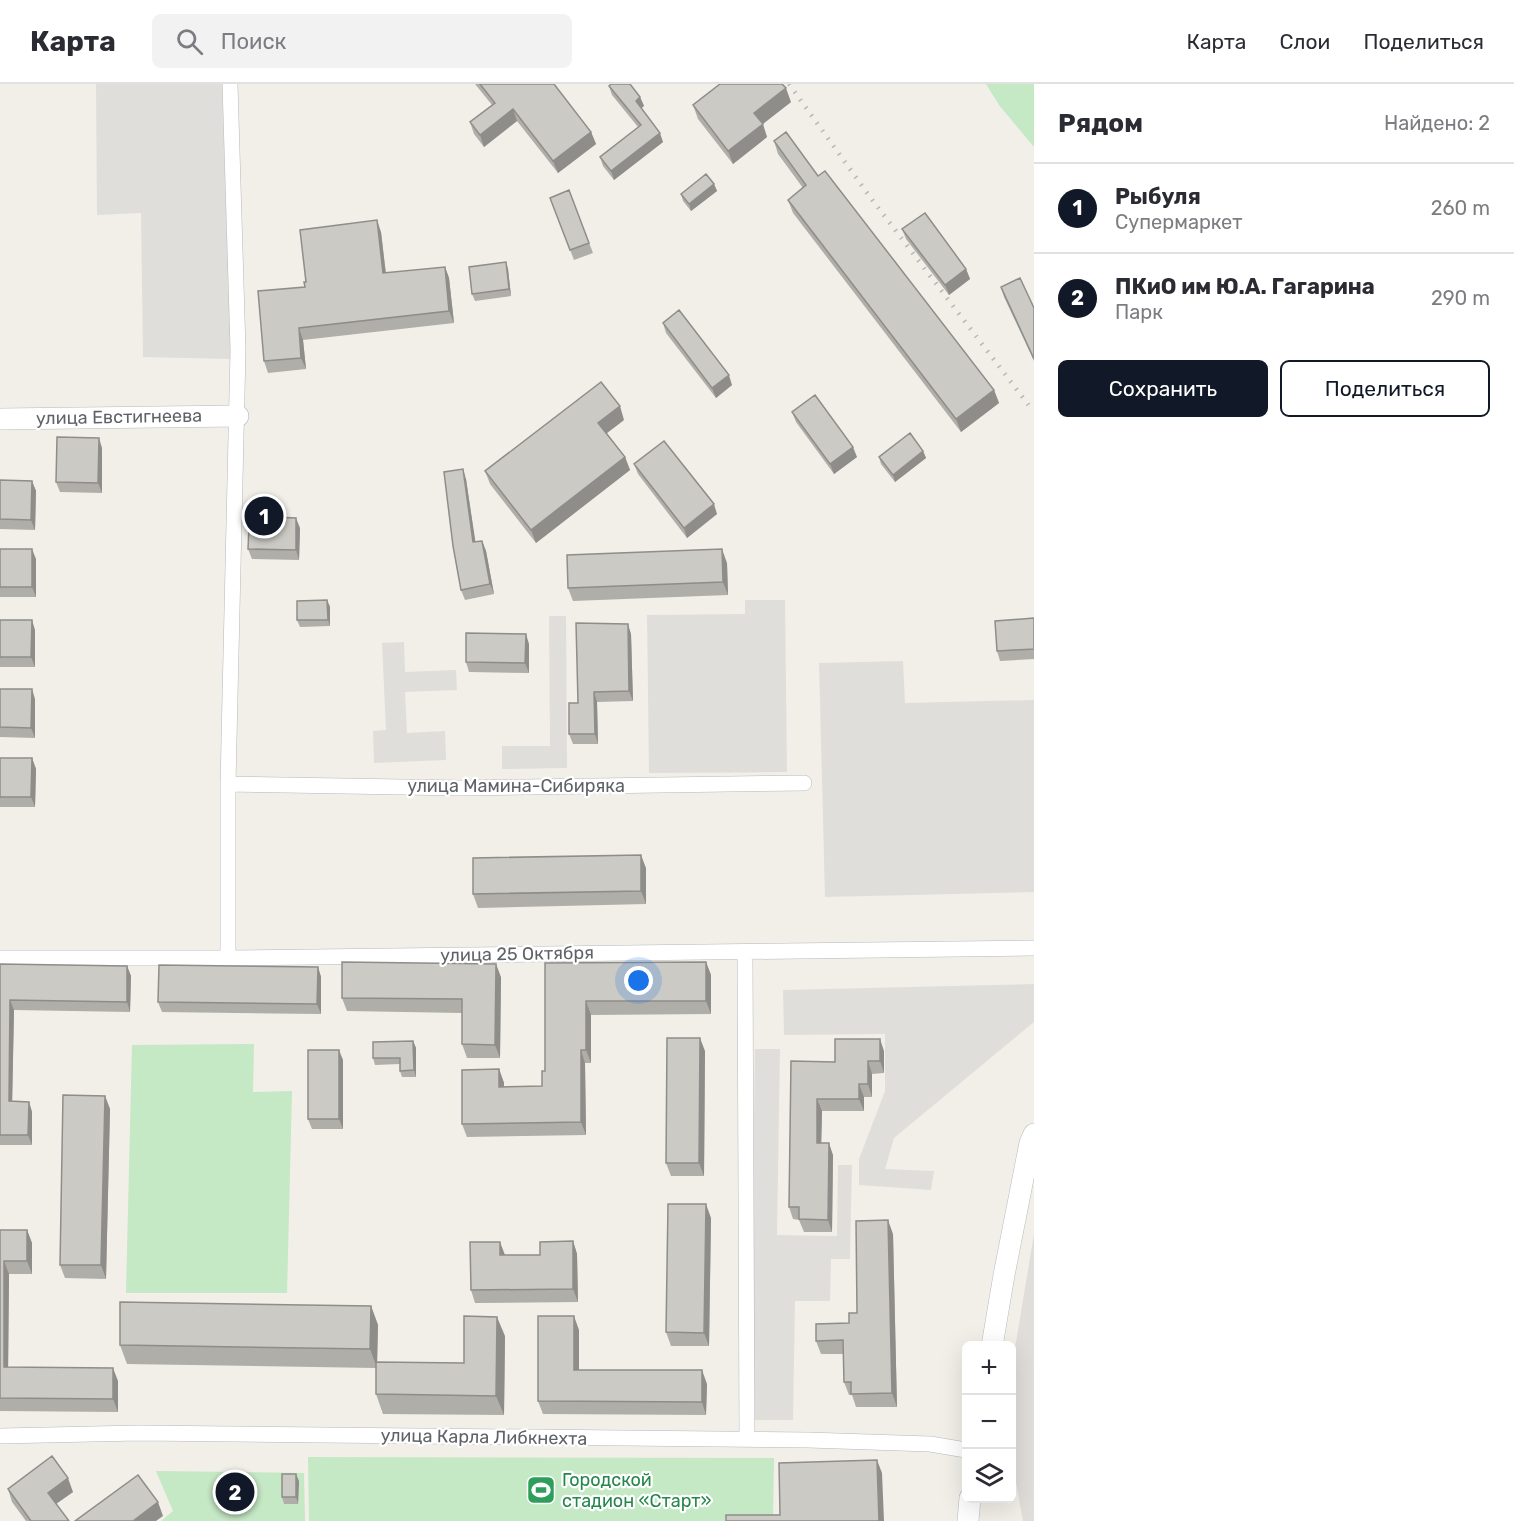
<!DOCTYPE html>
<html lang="ru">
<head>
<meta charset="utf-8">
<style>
	body { margin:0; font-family:Rubik,sans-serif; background:#f2f2f3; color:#2b2b33 }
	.controls { position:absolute; right:18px; bottom:18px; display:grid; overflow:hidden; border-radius:9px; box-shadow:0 6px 24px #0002 }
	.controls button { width:54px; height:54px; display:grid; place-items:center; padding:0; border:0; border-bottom:2px solid #e1e1e2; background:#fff; color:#2b2b33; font:30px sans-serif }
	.you { position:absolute; left:639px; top:897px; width:21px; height:21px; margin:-15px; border:4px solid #fff; border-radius:50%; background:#1a73e8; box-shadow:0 0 0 9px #1a73e833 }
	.badge { display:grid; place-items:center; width:39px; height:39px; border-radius:50%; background:#111827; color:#fff; font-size:20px; font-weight:700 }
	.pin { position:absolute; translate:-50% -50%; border:3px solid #fff; box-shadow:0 2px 6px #0006 }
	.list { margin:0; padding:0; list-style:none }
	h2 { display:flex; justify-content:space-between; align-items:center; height:78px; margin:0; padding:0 24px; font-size:26px }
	h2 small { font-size:20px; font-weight:400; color:#7c7c81 }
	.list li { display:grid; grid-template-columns:39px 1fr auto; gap:18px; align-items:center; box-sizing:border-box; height:90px; padding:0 24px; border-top:2px solid #e1e1e2 }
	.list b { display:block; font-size:22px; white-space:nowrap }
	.list p { margin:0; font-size:20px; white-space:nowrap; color:#7c7c81 }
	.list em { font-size:20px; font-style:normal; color:#7c7c81 }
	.actions { display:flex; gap:12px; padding:18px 24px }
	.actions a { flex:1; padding:14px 0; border:2px solid #111827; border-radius:9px; text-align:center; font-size:21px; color:#111827 }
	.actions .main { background:#111827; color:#fff }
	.icon { flex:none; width:33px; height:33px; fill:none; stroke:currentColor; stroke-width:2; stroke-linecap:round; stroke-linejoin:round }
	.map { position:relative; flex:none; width:1034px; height:1437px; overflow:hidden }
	header { display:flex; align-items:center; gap:36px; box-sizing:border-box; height:84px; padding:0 30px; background:#fff; border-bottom:2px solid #e1e1e2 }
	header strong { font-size:28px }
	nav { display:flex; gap:33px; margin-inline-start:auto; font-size:21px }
	.search { width:420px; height:54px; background:#f2f2f3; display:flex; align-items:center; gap:15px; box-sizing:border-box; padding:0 21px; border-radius:9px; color:#7c7c81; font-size:22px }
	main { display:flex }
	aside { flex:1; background:#fff }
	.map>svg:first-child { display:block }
	.industrial { fill:#e0deda }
	.green { fill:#c5e8c5 }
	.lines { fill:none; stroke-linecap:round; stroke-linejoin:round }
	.street-casing { stroke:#b5b8bc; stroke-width:16 }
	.secondary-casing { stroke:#b6babf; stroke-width:22 }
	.street { stroke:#fff; stroke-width:15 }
	.secondary { stroke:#fff; stroke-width:21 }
	.rail { stroke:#b6b7b8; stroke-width:4.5; stroke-dasharray:1.5 8; stroke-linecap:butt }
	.wall { fill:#afaea9 }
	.shaded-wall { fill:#8f8d8a }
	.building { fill:#cccac5; stroke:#8f8d8a; stroke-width:1.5 }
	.labels { text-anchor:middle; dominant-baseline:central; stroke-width:4.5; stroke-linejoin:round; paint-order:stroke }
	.street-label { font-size:18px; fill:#5f6368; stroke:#fff }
	.leisure-label { font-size:18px; fill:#27864d; stroke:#fff; text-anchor:start }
</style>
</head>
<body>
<header>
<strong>Карта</strong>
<div class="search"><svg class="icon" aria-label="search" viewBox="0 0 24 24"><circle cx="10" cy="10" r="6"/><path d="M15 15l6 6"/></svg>Поиск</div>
<nav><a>Карта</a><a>Слои</a><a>Поделиться</a></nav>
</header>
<main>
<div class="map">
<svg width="1034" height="1437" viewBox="0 0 1034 1437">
	<rect width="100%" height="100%" fill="#f1efe8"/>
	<!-- industrial -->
	<path class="industrial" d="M 96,0 L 222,0 L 231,275 L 143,273 L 141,129 L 97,131 Z
		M 745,516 L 785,516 L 787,688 L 649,689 L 647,531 L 745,530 Z
		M 549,532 L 566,532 L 567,684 L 502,685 L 502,662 L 550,662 Z
		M 404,558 L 405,588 L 456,586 L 457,606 L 405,608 L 407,649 L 445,647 L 446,676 L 374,679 L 373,647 L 386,646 L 382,559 Z
		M 903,577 L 905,619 L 1034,616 L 1034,808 L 825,813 L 819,579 Z
		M 1034,900 L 1034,938 L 894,1054 L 885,1085 L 934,1087 L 931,1106 L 859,1101 L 859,1075 L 885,1007 L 885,950 L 784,951 L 783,906 Z
		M 755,965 L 780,965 L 777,1151 L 837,1152 L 838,1081 L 852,1081 L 850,1175 L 831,1175 L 830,1217 L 795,1217 L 793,1336 L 750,1336 Z
		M 1034,1150 L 1034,1437 L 1023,1437 L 1012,1376 L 1012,1282 Z"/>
	<!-- green -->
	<path class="green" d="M 986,0 L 1034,0 L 1034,63 L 999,21 Z
		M 254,960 L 253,1008 L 292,1007 L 287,1209 L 126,1209 L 132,961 Z
		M 308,1373 L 774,1374 L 773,1437 L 309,1437 Z
		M 156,1387 L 304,1389 L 305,1437 L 161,1437 L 173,1427 Z"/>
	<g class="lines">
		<!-- street casing -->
		<g class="street-casing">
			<path id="street" d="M 228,700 L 462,704 L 804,699
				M 745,868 L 747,1356
				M 0,874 L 228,874 L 1034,864
				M 228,874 L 228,700 L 238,266 L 230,0
				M 0,1352 L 139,1349 L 808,1356 L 930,1360 L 966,1366"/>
		</g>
		<!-- secondary casing -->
		<g class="secondary-casing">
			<path id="secondary" d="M 0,335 L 238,332
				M 992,1262 L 1004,1191 L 1030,1059 L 1034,1050
				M 968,1437 L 970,1414"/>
		</g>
		<!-- street -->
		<use href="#street" class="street"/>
		<!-- secondary -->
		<use href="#secondary" class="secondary"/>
		<!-- rail -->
		<path class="rail" d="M 789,0 L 870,113 L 1030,323"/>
	</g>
	<!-- wall -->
	<path class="wall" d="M 475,0 L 554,0 L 591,48 L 596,60 L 558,89 L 517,37 L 484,63 L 474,50 L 470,38 L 492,21 Z
		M 609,2 L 640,13 L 644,22 L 641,24 L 663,58 L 614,96 L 603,82 L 600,73 L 638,43 L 612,11 Z
		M 791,18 L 762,40 L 767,53 L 733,80 L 698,35 L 693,21 Z
		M 774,57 L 818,92 L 994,306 L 999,319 L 961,348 L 793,129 L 788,116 L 803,104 L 778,70 Z
		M 714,100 L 717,107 L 691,127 L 683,117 L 681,110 Z
		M 569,106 L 593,169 L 574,176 L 550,114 Z
		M 902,145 L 966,185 L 970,195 L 949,211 L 906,155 Z
		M 381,148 L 386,189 L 445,183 L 449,194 L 454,239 L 303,256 L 306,285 L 268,289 L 264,277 L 305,203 L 306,198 Z
		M 508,185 L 511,212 L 475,217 L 472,210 Z
		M 1001,203 L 1034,224 L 1034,277 L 1004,213 Z
		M 663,239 L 732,301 L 716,314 L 666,249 Z
		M 792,328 L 857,373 L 834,390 L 796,338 Z
		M 624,336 L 607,349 L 625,373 L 630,386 L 536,459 L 490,400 L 485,387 Z
		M 102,364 L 102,409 L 60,408 L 56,398 Z
		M 923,367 L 926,374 L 895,398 L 881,380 L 879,373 Z
		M 634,380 L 717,430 L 687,454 L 638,390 Z
		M 466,395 L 475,458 L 482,457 L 486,467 L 494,510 L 465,516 L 461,506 Z
		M 0,396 L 32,397 L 36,407 L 35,446 L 0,445 Z
		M 276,432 L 276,433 L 300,444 L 299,476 L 252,475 L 248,465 Z
		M 0,465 L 36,475 L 36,513 L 0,513 Z
		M 727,479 L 728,511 L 573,517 L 568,504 Z
		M 327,516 L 330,523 L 330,542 L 300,543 L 297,536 Z
		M 1034,534 L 1034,575 L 1000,577 L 997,567 Z
		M 0,536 L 35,546 L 35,583 L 0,583 Z
		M 631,550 L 633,617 L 597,618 L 598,660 L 573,660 L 569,650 L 578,619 Z
		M 529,560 L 529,589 L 469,588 L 466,578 Z
		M 0,605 L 35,615 L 35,654 L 0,653 Z
		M 0,674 L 32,674 L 36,685 L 35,723 L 0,723 Z
		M 646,784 L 646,820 L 478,824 L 473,810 Z
		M 706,878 L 711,891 L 711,930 L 591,931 L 591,979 L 585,979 L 586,1051 L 467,1053 L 462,1040 L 499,985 L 504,999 L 504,1003 L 542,1002 L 545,987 L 545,879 Z
		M 0,880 L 127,882 L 131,892 L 130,928 L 14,926 L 12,1017 L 29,1018 L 32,1028 L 32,1061 L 0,1061 Z
		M 318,883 L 321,893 L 321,930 L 162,928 L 158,918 Z
		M 501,893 L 500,974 L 467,974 L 462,960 L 462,929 L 347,927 L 342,914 Z
		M 413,957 L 416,964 L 416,993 L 402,993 L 400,987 L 400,980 L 375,981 L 373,974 Z
		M 705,967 L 704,1092 L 671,1092 L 666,1079 Z
		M 884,967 L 884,989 L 872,990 L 872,1013 L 864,1013 L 864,1027 L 822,1027 L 821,1059 L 833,1071 L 832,1148 L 804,1148 L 799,1136 L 793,1135 L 789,1123 L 791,977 L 835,978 Z
		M 343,976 L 343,1045 L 312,1045 L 308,1035 Z
		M 105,1012 L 110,1025 L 106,1195 L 65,1194 L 60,1181 Z
		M 711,1134 L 709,1262 L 671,1262 L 666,1248 Z
		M 0,1146 L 27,1146 L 32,1159 L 32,1190 L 9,1190 L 8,1283 L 118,1297 L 118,1328 L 0,1327 Z
		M 893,1150 L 897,1323 L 856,1323 L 852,1311 L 849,1311 L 844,1298 L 844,1270 L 821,1270 L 816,1257 L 849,1239 L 857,1229 Z
		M 573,1157 L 577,1170 L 578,1218 L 475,1219 L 471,1206 L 505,1171 L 540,1171 Z
		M 371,1222 L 378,1241 L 377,1278 L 464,1279 L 505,1252 L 504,1331 L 383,1330 L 376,1310 L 376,1284 L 127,1280 L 120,1261 Z
		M 579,1246 L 579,1286 L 707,1300 L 706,1331 L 543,1330 L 538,1317 Z
		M 299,1397 L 298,1420 L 284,1420 L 282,1413 Z
		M 8,1405 L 73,1408 L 56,1420 L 69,1437 L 26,1437 L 12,1418 Z"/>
	<!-- shaded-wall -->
	<path class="shaded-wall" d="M 786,4 L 791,18 L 759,43 L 754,29 Z
		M 640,13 L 644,22 L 639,26 L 636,17 Z
		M 513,25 L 517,37 L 484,63 L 480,51 Z
		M 763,40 L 767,53 L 733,80 L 728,67 Z
		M 591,48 L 596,60 L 558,89 L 553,77 Z
		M 660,49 L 663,58 L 614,96 L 611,87 Z
		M 714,100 L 717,107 L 691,127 L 689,120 Z
		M 377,136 L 381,148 L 387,201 L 383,189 Z
		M 506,178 L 508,185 L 511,212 L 509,205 Z
		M 445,183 L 449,194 L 454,239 L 449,227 Z
		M 966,185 L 970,195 L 949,211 L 945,201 Z
		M 299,244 L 303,256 L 306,285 L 301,274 Z
		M 729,291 L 732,301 L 716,314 L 712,304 Z
		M 994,306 L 999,319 L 961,348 L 956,335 Z
		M 620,322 L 624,336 L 603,352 L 598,339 Z
		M 99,354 L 102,364 L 102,409 L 98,399 Z
		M 853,363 L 857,373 L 834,390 L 830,380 Z
		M 923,367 L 926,374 L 895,398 L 893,391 Z
		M 625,373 L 630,386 L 536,459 L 531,446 Z
		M 463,385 L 466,395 L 477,468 L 473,458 Z
		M 32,397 L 36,407 L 35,446 L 31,436 Z
		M 714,420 L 717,430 L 687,454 L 684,444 Z
		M 272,422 L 276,432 L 276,443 L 272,433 Z
		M 296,434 L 300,444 L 299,476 L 296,466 Z
		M 482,457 L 486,467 L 494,510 L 490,500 Z
		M 32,465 L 36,475 L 36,513 L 32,503 Z
		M 722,465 L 727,479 L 728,511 L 723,498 Z
		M 327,516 L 330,523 L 330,542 L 328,536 Z
		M 32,536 L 35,546 L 35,583 L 31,573 Z
		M 628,540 L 631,550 L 633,617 L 629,607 Z
		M 526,550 L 529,560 L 529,589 L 525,579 Z
		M 32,605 L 35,615 L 35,654 L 31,644 Z
		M 594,608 L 597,618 L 598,660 L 595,650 Z
		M 32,674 L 36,685 L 35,723 L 31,713 Z
		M 641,771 L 646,784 L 646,820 L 641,807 Z
		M 706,878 L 711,891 L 711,930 L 706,917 Z
		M 496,880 L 501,893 L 500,974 L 495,961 Z
		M 127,882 L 131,892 L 130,928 L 127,918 Z
		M 318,883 L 321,893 L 321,930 L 317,920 Z
		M 10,916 L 14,926 L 12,1027 L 9,1017 Z
		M 586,917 L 591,931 L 591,979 L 586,966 Z
		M 700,954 L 705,967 L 704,1092 L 699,1079 Z
		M 880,955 L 884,967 L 884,989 L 880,977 Z
		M 413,957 L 416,964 L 416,993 L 414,986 Z
		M 339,966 L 343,976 L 343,1045 L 339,1035 Z
		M 581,966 L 585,979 L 586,1051 L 581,1038 Z
		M 868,977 L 872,990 L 872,1013 L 868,1000 Z
		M 499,985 L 504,999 L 504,1016 L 499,1003 Z
		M 859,1000 L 864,1013 L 864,1027 L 859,1015 Z
		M 105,1012 L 110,1025 L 106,1195 L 101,1181 Z
		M 817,1015 L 822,1027 L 821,1071 L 817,1059 Z
		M 29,1018 L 32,1028 L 32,1061 L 28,1051 Z
		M 829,1059 L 833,1071 L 832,1148 L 828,1136 Z
		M 706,1120 L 711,1134 L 709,1262 L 704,1249 Z
		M 888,1136 L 893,1150 L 897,1323 L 892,1309 Z
		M 27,1146 L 32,1159 L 32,1190 L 27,1177 Z
		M 573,1157 L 577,1170 L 578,1218 L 573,1205 Z
		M 500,1158 L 505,1171 L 500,1171 Z
		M 4,1177 L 9,1190 L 8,1296 L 4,1283 Z
		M 371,1222 L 378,1241 L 377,1284 L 370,1265 Z
		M 574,1232 L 579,1246 L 579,1299 L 574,1286 Z
		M 497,1233 L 505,1252 L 504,1331 L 496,1312 Z
		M 113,1284 L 118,1297 L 118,1328 L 113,1315 Z
		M 702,1286 L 707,1300 L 706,1331 L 702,1318 Z
		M 877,1376 L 882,1389 L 884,1437 L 879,1437 Z
		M 296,1390 L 299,1397 L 298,1420 L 296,1413 Z
		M 68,1394 L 73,1408 L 53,1422 L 48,1409 Z
		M 158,1418 L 163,1432 L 156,1437 L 133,1437 Z"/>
	<!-- building -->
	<path class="building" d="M 480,0 L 554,0 L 591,48 L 553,77 L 513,25 L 480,51 L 470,38 L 495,19 Z
		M 611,0 L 630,0 L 640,13 L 636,17 L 660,49 L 611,87 L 600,73 L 641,41 L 609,2 Z
		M 720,0 L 782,0 L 786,4 L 754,29 L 763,40 L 728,67 L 693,21 Z
		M 786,48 L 818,92 L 825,87 L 994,306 L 956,335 L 788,116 L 806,101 L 774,57 Z
		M 706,90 L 714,100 L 689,120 L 681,110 Z
		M 569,106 L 589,159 L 570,166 L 550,114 Z
		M 925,129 L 966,185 L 945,201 L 902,145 Z
		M 377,136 L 383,189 L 445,183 L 449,227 L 299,244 L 301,274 L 264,277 L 258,207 L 305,203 L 304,198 L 306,198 L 300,146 Z
		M 506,178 L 509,205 L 472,210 L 469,183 Z
		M 1020,194 L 1034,224 L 1034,275 L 1001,203 Z
		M 679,226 L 729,291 L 712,304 L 663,239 Z
		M 601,298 L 620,322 L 598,339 L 625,373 L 531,446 L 485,387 Z
		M 815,311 L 853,363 L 830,380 L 792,328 Z
		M 910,349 L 923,367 L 893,391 L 879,373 Z
		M 57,353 L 99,354 L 98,399 L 56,398 Z
		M 664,357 L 714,420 L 684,444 L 634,380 Z
		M 463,385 L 473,458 L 482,457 L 490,500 L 461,506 L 453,462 L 444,388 Z
		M 0,396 L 32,397 L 31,436 L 0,435 Z
		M 250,421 L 272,422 L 272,433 L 296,434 L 296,466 L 248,465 Z
		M 0,465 L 32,465 L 32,503 L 0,503 Z
		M 722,465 L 723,498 L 568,504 L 567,471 Z
		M 327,516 L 328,536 L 297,536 L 297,517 Z
		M 1034,534 L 1034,565 L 997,567 L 995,537 Z
		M 0,536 L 32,536 L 31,573 L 0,573 Z
		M 576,539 L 628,540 L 629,607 L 594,608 L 595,650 L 569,650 L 569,619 L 578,619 Z
		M 466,549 L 526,550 L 525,579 L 466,578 Z
		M 0,605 L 32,605 L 31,644 L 0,643 Z
		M 0,674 L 32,674 L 31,713 L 0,713 Z
		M 641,771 L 641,807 L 473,810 L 473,774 Z
		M 342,878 L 496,880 L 495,961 L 462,960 L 462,915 L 342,914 Z
		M 706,878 L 706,917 L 586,917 L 586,966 L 581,966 L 581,1038 L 462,1040 L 462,986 L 499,985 L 499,1003 L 542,1002 L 542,987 L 545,987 L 545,879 Z
		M 0,880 L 127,882 L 127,918 L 10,916 L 9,1017 L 29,1018 L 28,1051 L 0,1051 Z
		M 159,881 L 318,883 L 317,920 L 158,918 Z
		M 667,954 L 700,954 L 699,1079 L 666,1079 Z
		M 835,955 L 880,955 L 880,977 L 868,977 L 868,1000 L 859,1000 L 859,1015 L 817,1015 L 817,1059 L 829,1059 L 828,1136 L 799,1135 L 799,1123 L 789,1123 L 791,977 L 835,978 Z
		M 413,957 L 414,986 L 400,987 L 400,974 L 373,974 L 373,958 Z
		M 308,966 L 339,966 L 339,1035 L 308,1035 Z
		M 63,1011 L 105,1012 L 101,1181 L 60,1181 Z
		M 668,1120 L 706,1120 L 704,1249 L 666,1248 Z
		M 888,1136 L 892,1309 L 851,1310 L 851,1298 L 844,1298 L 843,1256 L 816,1257 L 816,1240 L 849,1239 L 849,1229 L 857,1229 L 856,1137 Z
		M 0,1146 L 27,1146 L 27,1177 L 4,1177 L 4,1283 L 113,1284 L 113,1315 L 0,1314 Z
		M 573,1157 L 573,1205 L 471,1206 L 470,1158 L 500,1158 L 500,1171 L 540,1171 L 540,1158 Z
		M 120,1218 L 371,1222 L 370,1265 L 120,1261 Z
		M 464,1232 L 497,1233 L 496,1312 L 376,1310 L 376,1278 L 464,1279 Z
		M 538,1232 L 574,1232 L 574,1286 L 702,1286 L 702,1318 L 538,1317 Z
		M 52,1372 L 68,1394 L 48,1409 L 69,1437 L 31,1437 L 8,1405 Z
		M 877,1376 L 879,1437 L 726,1437 L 726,1431 L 780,1431 L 779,1379 Z
		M 282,1390 L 296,1390 L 296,1413 L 282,1413 Z
		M 138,1391 L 158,1418 L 133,1437 L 75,1437 Z"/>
	<!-- icons -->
	<defs>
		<g id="stadium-square" transform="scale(1.5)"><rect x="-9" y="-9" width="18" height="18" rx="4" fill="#2e9e5b" stroke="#fff"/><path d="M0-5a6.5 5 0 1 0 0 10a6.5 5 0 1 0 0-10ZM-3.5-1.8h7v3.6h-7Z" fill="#fff"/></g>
	</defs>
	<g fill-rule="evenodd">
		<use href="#stadium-square" x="541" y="1406"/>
	</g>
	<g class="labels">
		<!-- street labels -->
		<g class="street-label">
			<text transform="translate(119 333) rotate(-1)">улица Евстигнеева</text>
			<text x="516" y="702">улица Мамина-Сибиряка</text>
			<text transform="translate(517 870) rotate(-1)">улица 25 Октября</text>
			<text transform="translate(484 1353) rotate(1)">улица Карла Либкнехта</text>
		</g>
		<!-- leisure labels -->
		<g class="leisure-label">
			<text x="562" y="1396">Городской<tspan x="562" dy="21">стадион «Старт»</tspan></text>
		</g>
	</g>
</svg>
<div class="controls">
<button>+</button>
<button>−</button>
<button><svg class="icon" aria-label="layers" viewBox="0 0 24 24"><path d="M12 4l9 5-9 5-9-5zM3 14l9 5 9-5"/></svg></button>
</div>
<div class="you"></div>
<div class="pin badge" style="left:264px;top:432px">1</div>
<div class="pin badge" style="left:235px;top:1408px">2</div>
</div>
<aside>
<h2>Рядом<small>Найдено: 2</small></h2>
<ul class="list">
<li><span class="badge">1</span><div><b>Рыбуля</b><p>Супермаркет</p></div><em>260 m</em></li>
<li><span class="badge">2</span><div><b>ПКиО им Ю.А. Гагарина</b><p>Парк</p></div><em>290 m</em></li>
</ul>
<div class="actions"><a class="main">Сохранить</a><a>Поделиться</a></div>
</aside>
</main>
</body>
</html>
